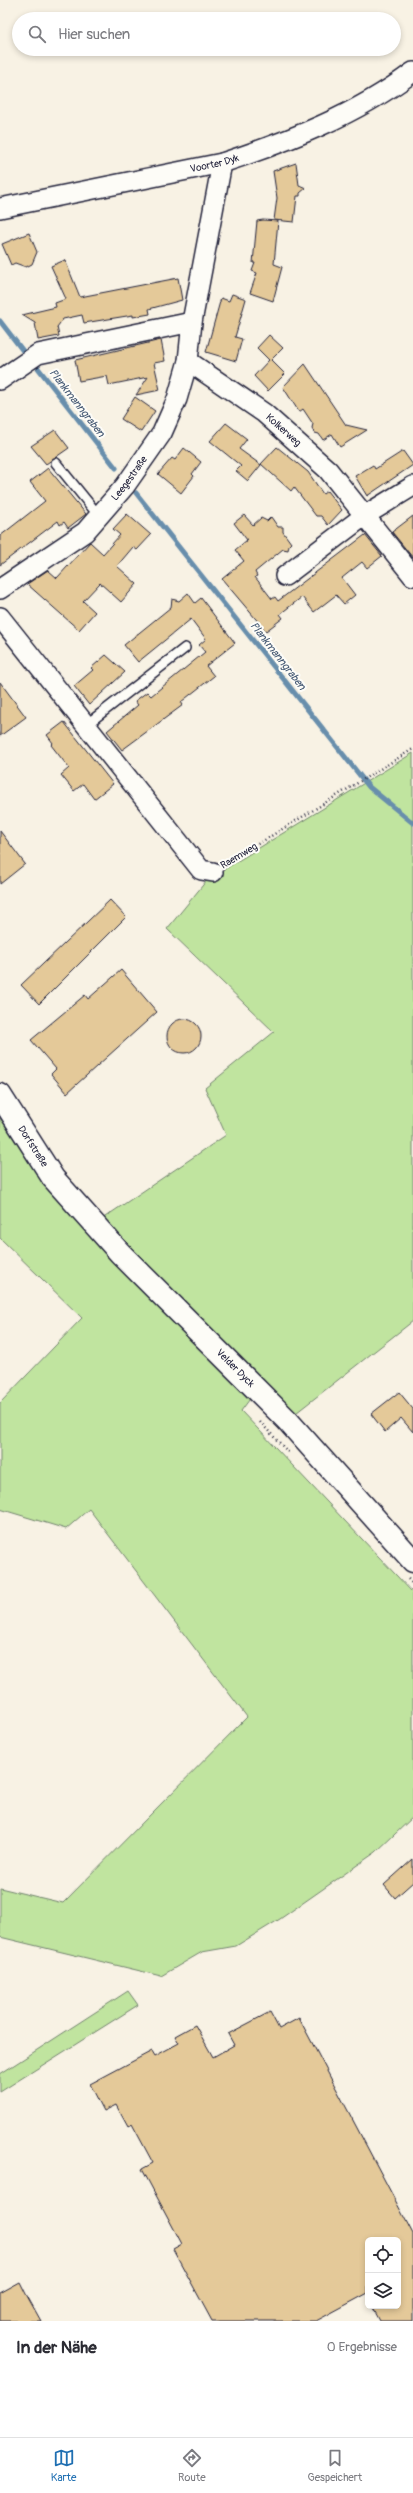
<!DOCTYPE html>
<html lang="de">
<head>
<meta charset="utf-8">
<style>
	body { margin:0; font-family:Pangolin,sans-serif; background:#f7f7f7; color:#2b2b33 }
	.controls { position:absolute; right:12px; bottom:12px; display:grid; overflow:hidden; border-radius:6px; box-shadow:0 2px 6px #0003 }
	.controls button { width:36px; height:36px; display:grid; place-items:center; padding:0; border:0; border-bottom:1px solid #e1e1e2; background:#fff; color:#2b2b33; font:20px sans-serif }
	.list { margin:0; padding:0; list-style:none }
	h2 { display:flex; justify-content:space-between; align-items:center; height:52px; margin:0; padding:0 16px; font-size:17px }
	h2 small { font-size:13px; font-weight:400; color:#7c7c81 }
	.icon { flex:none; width:22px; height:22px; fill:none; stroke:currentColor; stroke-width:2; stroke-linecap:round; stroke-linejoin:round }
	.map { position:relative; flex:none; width:413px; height:2321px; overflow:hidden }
	.search { position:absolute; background:#fff; box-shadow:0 2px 6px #0003; left:12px; right:12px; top:12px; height:44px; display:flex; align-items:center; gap:10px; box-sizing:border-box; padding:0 14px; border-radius:22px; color:#7c7c81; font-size:15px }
	.sheet { height:116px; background:#fff }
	nav { display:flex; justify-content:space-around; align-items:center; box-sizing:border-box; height:56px; border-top:1px solid #e1e1e2; background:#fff; font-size:11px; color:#7c7c81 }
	nav a { display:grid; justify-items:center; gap:2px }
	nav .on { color:#1f6fb2 }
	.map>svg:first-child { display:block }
	.green { fill:#c0e49f; stroke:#71836d }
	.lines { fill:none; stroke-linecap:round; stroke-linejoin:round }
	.stream { stroke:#678eac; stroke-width:5 }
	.building { fill:#e4c999; stroke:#22223b }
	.service-casing { stroke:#22223b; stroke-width:12 }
	.minor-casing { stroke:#22223b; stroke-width:22 }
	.secondary-casing { stroke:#22223b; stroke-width:25 }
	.path { stroke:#22223b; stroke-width:2.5; stroke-dasharray:1 3; stroke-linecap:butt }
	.service { stroke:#fdfcf7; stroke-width:9 }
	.minor { stroke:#fdfcf7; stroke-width:19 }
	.secondary { stroke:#fdfcf7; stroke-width:22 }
	.labels { text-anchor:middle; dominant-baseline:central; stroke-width:4; stroke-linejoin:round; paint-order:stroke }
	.street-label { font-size:10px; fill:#22223b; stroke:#fdfcf7 }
	.water-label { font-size:11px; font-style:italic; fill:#445873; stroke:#fdfcf7 }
</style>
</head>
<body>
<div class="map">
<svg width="413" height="2321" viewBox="0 0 413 2321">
	<rect width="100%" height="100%" fill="#f8f2e4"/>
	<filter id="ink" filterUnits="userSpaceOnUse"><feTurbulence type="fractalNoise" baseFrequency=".025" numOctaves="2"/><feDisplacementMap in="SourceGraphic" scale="8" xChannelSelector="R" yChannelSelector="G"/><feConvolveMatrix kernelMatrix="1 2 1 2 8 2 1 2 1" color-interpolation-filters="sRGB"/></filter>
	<g filter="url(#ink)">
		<!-- green -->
		<path class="green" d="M 413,753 L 413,1321 L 287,1420 L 258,1388 L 241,1411 L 413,1593 L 413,1817 L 376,1852 L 280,1919 L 236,1946 L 202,1952 L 161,1976 L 0,1937 L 0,1888 L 63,1903 L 247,1717 L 89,1509 L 66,1529 L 0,1509 L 0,1403 L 82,1318 L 0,1238 L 0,1084 L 59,1170 L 102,1219 L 226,1135 L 205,1088 L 274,1032 L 167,929 L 207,880 Z
			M 128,1991 L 138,2005 L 0,2092 L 0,2074 Z"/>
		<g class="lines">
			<!-- stream -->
			<path class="stream" d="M 0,321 L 23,351
				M 38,368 L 116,468
				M 136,493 L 369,787 L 413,823"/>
		</g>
		<!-- building -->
		<path class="building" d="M 296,163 L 299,185 L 306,188 L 300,193 L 300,196 L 297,196 L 294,222 L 274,220 L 277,198 L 273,171 Z
			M 263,220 L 278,221 L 274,264 L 282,267 L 273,301 L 250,293 L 257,273 L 252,271 L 255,263 L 253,263 L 257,221 Z
			M 29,233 L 37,252 L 32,264 L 26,267 L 15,263 L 11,265 L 2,244 Z
			M 65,260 L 80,297 L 178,278 L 182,300 L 149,309 L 150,314 L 133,317 L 133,315 L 84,323 L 82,315 L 63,319 L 57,327 L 59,336 L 38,340 L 35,323 L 22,315 L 56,307 L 55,303 L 66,299 L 51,266 Z
			M 232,294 L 246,299 L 235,337 L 242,339 L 236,361 L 206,352 L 221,298 L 229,301 Z
			M 269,335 L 283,348 L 271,360 L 285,374 L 268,391 L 254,376 L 269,360 L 257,348 Z
			M 161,340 L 165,361 L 154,363 L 160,390 L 136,395 L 148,377 L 109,385 L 107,376 L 79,381 L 75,360 Z
			M 305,364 L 346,425 L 367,430 L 340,447 L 332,434 L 323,440 L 319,434 L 315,433 L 312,428 L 313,424 L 303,409 L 299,412 L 283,387 Z
			M 135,397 L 155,411 L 141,432 L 121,419 Z
			M 226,423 L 247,439 L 239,449 L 261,465 L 248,481 L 236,471 L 241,466 L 210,441 Z
			M 55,430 L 69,448 L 46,464 L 31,446 Z
			M 277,447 L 308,472 L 323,494 L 327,491 L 342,510 L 328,525 L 321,516 L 316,516 L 294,487 L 291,491 L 261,464 Z
			M 184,448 L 201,462 L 192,474 L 194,476 L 181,493 L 158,474 L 172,458 L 175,460 Z
			M 403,451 L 413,465 L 367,496 L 355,476 L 373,465 L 375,469 Z
			M 48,468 L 86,514 L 68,528 L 64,522 L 60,525 L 58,521 L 0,565 L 0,536 L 45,501 L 30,482 Z
			M 127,514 L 151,535 L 137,550 L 133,547 L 117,566 L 137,584 L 121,602 L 100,583 L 83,601 L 95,612 L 79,630 L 27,584 L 48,570 L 57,578 L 90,542 L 103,554 L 120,535 L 113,529 Z
			M 244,515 L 253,525 L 261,518 L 267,521 L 271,517 L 278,527 L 283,527 L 283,532 L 291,543 L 289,545 L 288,550 L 283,549 L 255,572 L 257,576 L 255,577 L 272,599 L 275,597 L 278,601 L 365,535 L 382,556 L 367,568 L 362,562 L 342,578 L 355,595 L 344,604 L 336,595 L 314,612 L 302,597 L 280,614 L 283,618 L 266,631 L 222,579 L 244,561 L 235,550 L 247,540 L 234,523 Z
			M 413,516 L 413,558 L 392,532 Z
			M 188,593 L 195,603 L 201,598 L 235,643 L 206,666 L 214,676 L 181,702 L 183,705 L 122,750 L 107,731 L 138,705 L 135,701 L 147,692 L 151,696 L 205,652 L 199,645 L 206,639 L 191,619 L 138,662 L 124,645 L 171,607 L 172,599 L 179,601 Z
			M 106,655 L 125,672 L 89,705 L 74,686 L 93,670 L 91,668 Z
			M 0,682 L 26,717 L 0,736 Z
			M 64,722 L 113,784 L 94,799 L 83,784 L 74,791 L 61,775 L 69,768 L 51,745 L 53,743 L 47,735 Z
			M 0,831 L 25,864 L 0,884 Z
			M 110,900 L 126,917 L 39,1004 L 21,985 Z
			M 121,970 L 157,1012 L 67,1093 L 51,1074 L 56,1069 L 31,1040 L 85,995 L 88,999 Z
			M167 1036a17 17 0 1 1 34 0a17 17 0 1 1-34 0Z
			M 399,1392 L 413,1409 L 413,1432 L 401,1418 L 385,1432 L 371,1414 Z
			M 413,1859 L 413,1882 L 395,1898 L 384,1885 Z
			M 270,2012 L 279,2029 L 299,2018 L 413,2234 L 413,2321 L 380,2321 L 372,2306 L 398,2306 L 398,2240 L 368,2240 L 368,2293 L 316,2321 L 212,2321 L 173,2249 L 182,2244 L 142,2169 L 153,2163 L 132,2124 L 128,2127 L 116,2105 L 104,2111 L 90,2084 L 152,2051 L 155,2056 L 179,2043 L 175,2036 L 195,2025 L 213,2057 L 234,2045 L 228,2034 Z
			M 20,2282 L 26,2294 L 41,2321 L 0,2321 L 0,2293 Z"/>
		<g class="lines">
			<!-- service casing -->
			<g class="service-casing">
				<path id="service" d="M 56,463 L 99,516
					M 86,725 L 185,648"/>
			</g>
			<!-- minor casing -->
			<g class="minor-casing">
				<g id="minor">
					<path id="s1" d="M 0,208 L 222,163 C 289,141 356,115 413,72"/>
					<path id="s2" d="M 188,361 L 264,413 L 328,470 L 413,576"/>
					<path d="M 0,380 L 38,354 L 192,322"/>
					<path d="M 285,576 L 364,516 L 413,486"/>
					<path id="s3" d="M 0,589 L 85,532 L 125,486 L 162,433 L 177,399 L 188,361 L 192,322 L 222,163"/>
					<path d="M 0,617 L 201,870 L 213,872"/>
				</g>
			</g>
			<!-- secondary casing -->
			<g class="secondary-casing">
				<g id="secondary">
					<path id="s4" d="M 0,1095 L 53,1178 L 120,1253 L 287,1420 L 413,1561"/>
				</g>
			</g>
			<!-- path -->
			<path class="path" d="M 227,863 L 413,749
				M 260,1422 L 289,1453
				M 408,1579 L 413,1584"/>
			<!-- service -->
			<use href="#service" class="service"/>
			<!-- minor -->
			<use href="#minor" class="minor"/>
			<!-- secondary -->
			<use href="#secondary" class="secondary"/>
		</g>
	</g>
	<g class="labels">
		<!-- street labels -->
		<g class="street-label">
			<text stroke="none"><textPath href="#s1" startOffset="219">Voorter Dyk</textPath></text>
			<text stroke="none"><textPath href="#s2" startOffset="118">Kolkerweg</textPath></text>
			<text stroke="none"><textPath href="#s3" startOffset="172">Leegestraße</textPath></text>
			<text transform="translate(239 856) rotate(-31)">Raemweg</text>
			<text stroke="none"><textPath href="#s4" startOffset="61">Dorfstraße</textPath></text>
			<text stroke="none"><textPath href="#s4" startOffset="362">Velder Dyck</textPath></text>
		</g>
		<!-- water labels -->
		<g class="water-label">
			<text transform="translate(77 403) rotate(52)">Plankmanngraben</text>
			<text transform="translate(278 656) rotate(52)">Plankmanngraben</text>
		</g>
	</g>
</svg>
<div class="controls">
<button><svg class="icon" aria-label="locate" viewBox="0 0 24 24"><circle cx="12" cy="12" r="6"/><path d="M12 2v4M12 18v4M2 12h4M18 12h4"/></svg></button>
<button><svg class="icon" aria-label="layers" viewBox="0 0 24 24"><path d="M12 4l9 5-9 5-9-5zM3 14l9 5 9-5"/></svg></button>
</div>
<div class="search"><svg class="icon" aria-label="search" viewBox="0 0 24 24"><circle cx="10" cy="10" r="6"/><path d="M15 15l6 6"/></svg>Hier suchen</div>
</div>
<section class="sheet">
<h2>In der Nähe<small>0 Ergebnisse</small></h2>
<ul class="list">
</ul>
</section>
<nav>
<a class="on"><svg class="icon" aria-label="map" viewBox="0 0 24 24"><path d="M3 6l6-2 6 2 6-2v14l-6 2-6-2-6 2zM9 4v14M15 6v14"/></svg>Karte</a>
<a><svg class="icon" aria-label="directions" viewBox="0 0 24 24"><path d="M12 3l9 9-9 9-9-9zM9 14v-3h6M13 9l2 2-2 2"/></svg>Route</a>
<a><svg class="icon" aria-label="saved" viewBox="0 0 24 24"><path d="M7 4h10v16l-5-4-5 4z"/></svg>Gespeichert</a>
</nav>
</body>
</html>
